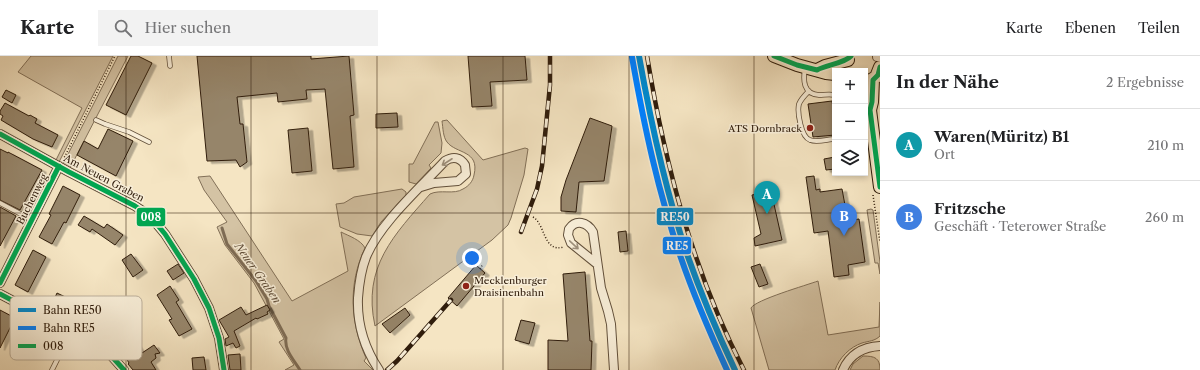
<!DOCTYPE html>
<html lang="de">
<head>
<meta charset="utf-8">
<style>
	body { margin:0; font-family:"Libre Caslon Text",serif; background:#f2f2f2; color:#202124 }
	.controls { position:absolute; right:12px; top:12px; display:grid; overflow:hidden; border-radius:0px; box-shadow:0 2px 6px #0003 }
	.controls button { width:36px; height:36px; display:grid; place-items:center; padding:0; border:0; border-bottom:1px solid #e0e0e0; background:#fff; color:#202124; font:20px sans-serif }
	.you { position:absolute; left:472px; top:202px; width:14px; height:14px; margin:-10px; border:3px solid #fff; border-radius:50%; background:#1a73e8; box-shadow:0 0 0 6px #1a73e833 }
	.badge { display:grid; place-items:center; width:26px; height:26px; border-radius:50%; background:#0f766e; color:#fff; font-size:13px; font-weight:700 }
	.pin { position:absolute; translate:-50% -33px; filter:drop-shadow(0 1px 2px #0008) }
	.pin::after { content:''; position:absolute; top:21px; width:14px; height:12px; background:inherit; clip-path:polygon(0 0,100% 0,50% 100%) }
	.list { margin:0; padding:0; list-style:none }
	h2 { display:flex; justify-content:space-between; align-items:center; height:52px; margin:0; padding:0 16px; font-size:17px }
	h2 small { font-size:13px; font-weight:400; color:#757577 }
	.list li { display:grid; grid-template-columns:26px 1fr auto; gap:12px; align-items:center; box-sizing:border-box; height:72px; padding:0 16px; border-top:1px solid #e0e0e0 }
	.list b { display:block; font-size:15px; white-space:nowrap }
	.list p { margin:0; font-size:13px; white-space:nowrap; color:#757577 }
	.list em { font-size:13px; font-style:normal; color:#757577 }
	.icon { flex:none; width:22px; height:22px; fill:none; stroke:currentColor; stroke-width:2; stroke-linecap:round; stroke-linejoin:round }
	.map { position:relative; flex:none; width:880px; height:314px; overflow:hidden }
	header { display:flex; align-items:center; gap:24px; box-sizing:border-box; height:56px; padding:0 20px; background:#fff; border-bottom:1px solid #e0e0e0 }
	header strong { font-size:19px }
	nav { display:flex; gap:22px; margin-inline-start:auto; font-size:14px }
	.search { width:280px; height:36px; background:#f2f2f2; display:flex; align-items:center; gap:10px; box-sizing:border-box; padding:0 14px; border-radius:0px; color:#757577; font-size:15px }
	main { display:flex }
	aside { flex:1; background:#fff }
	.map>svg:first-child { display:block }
	.green { fill:#d4c3a4; stroke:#827058 }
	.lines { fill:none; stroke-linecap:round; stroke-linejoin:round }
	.stream { stroke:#7e6c55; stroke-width:3 }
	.building { fill:#96856b; stroke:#301d0c; filter:url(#shadow) }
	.lane-casing { stroke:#614f3a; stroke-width:5.5 }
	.street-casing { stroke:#614f3a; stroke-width:10 }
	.primary-casing { stroke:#301d0c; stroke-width:14 }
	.path { stroke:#301d0c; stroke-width:1.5; stroke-dasharray:1 2; stroke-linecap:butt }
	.lane { stroke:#f8eed8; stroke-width:4 }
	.street { stroke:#f8eed8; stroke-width:8 }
	.primary { stroke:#f5e5c3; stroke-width:12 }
	.rail-casing { stroke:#301d0c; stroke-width:4.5 }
	.rail { stroke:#f8eed8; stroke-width:3; stroke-dasharray:9; stroke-linecap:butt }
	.bus-1-casing { stroke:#f8eed8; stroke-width:8 }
	.bus-1 { stroke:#00a651; stroke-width:5 }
	.rail-1-casing { stroke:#f8eed8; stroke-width:9 }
	.rail-2-casing { stroke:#f8eed8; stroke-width:9 }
	.rail-1 { stroke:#08c; stroke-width:6 }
	.rail-2 { stroke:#0080ff; stroke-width:6 }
	.oneway { stroke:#9e907c }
	.grid { fill:none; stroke:#301d0c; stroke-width:1; stroke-opacity:0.55 }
	.poi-dot { fill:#8f2418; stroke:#f8eed8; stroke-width:1.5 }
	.labels { text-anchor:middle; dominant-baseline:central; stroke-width:3; stroke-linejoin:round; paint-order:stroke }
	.poi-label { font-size:10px; fill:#301d0c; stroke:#f8eed8; text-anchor:end }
	.street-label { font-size:10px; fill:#301d0c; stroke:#f8eed8 }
	.water-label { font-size:11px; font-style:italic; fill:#5e4b36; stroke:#f8eed8 }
	.key { fill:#f8eed8; stroke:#bcaf9b; stroke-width:1 }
	.key-label { font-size:11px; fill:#301d0c }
	.line-badge { stroke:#f8eed8; stroke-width:1.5 }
	.badge-label { font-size:11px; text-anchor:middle; font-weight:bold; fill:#fff }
</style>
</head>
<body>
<header>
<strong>Karte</strong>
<div class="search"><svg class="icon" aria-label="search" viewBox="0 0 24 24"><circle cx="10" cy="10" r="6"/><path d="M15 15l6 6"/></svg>Hier suchen</div>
<nav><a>Karte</a><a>Ebenen</a><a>Teilen</a></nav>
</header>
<main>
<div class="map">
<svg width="880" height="314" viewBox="0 0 880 314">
	<defs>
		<filter id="shadow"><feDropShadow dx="4.5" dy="2.5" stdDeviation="0" flood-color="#0004"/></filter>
	</defs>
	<rect width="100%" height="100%" fill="#f5e5c3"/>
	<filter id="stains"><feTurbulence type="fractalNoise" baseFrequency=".005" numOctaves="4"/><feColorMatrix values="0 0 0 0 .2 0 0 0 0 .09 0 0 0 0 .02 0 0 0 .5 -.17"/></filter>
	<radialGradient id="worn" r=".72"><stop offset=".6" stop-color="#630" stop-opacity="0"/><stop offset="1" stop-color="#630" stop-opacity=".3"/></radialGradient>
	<!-- green -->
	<path class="green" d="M 31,0 L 113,0 L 59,106 L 56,104 L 82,52 L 18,16 Z
		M 118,0 L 128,0 L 70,112 L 63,108 Z
		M 447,64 L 483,104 L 525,92 L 528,93 L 524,119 L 511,162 L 508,169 L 492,184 L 375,270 C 362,211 394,179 430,138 C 440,133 454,139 463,133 C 469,130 473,125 474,119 C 480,94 456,98 447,86 C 443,81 443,72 442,65 Z
		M 435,66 L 438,66 L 442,87 L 441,97 L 429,109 L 431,112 L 416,128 L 409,126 L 409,108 L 413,108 Z
		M 210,120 L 292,245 L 348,215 L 341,176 C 349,180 361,184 365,192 C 348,228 350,266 366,302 L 364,305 L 373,314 L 285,314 L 294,309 L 279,286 L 284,283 L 254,227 L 225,189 L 217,171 L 227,166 L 204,134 L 198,121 Z
		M 402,133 L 406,136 L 406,139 L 381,166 L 372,180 L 357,178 L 340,171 L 336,148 L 344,147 L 354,141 Z
		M 871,153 L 873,154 L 880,206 L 880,218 L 878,207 L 875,207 L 867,154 Z
		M 818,225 L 828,279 L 879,271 L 880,246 L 880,280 C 875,285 869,285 862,287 C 850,291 839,302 835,314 L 769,314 L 751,252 C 755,244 807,229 818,225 Z
		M 863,300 C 875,300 880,302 880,314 L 850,314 L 853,308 Z"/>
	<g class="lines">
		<!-- stream -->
		<path class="stream" d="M 222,172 L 227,188 L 256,225 L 267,243 L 269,250 L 286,282 C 284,294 294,304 300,314"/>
	</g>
	<!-- building -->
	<path class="building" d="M 131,0 L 138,0 L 152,7 L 126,59 L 106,49 Z
		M 197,0 L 311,0 L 311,3 L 349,0 L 354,59 L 350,60 L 354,111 L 333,113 L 325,33 L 306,34 L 307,43 L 278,46 L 277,37 L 237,41 L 240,68 L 243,68 L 247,106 L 240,111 L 236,104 L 207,105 Z
		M 468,0 L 525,0 L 527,24 L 490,26 L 492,50 L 472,51 Z
		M 6,34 L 16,39 L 12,47 L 2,41 Z
		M 832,45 L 835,67 L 835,79 L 813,81 L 808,48 Z
		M 5,47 L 29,60 L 30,59 L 37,63 L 35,67 L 58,79 L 52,91 L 33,83 L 1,64 L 3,60 L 0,58 L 0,55 Z
		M 397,57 L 398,71 L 376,72 L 376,58 Z
		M 590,62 L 612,70 L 604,125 L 579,126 L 576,156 L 561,155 L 561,141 L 566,124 Z
		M 308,72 L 312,115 L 292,117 L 288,74 Z
		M 108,73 L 133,85 L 116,120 L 77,99 L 84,85 L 98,93 Z
		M 0,93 L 8,97 L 8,96 L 42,114 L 20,154 L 0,144 Z
		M 835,101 L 835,113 L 826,114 L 824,103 Z
		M 814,120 L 816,134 L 820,133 L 820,136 L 842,133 L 847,160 L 852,164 L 859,163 L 865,206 L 848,209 L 849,219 L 834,221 L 828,175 L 814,177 L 806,121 Z
		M 63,130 L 80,139 L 66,167 L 64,166 L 52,188 L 39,181 L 51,159 L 49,158 Z
		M 771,135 L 782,184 L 755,190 L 754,182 L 761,178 L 752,139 Z
		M 0,151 L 16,160 L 0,190 Z
		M 84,160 L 104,172 L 107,168 L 123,179 L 115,189 L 92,173 L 90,176 L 78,169 Z
		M 626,175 L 628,195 L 620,196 L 618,176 Z
		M 33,194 L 46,201 L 28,236 L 15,229 Z
		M 131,198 L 143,214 L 133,221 L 122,204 Z
		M 178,208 L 184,217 L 173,224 L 167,215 Z
		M 760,208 L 768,228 L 759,231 L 751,211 Z
		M 476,209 L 485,217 L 457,250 L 448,242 Z
		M 585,216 L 590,285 L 592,285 L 591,314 L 548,314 L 548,284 L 568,285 L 563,218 Z
		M 170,230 L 179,244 L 176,246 L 192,273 L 179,280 L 169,264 L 172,263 L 157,239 Z
		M 57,237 L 90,253 L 84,266 L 52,248 Z
		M 267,249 L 270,254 L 267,256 L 268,258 L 257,263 L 256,262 L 234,275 L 240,290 L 236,292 L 233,287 L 226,290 L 225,283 L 229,281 L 219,264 L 241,251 L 246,259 Z
		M 405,252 L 410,259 L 390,277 L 382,268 Z
		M 0,254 L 15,262 L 0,292 Z
		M 521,264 L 535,267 L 529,288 L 515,284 Z
		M 130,277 L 142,297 L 154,289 L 160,297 L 155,298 L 156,302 L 151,306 L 156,314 L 133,314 L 128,308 L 129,307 L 116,285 Z
		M 240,298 L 241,314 L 230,314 L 228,299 Z
		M 204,301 L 206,314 L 193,314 L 192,302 Z"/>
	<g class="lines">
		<!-- lane casing -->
		<g class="lane-casing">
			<path id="lane" d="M 169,0 L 170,10
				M 805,12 C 803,24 803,38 819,39 C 824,39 829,38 835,39
				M 809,35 C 805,39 801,43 799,48 C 797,56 801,81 810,84 C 817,87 828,83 835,83
				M 96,64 L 105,68 L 129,76 L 149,86
				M 0,147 L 32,164
				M 52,314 L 71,276"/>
		</g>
		<!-- street casing -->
		<g class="street-casing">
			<path id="street" d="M 877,1 L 880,1
				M 0,78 L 69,116 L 135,150 L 150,160 L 165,178 L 194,223 L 209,252 L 219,282 L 224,314
				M 597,208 L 571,187 L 568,179 L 569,173 C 576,163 587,166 593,176 L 601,232 L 608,255 L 611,268 L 614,314
				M 0,227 L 59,110
				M 0,238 L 106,294 L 124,314
				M 379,314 C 365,293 357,268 358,242 C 359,228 361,214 366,201 C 380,167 420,132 445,105 C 453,100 460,101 465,109 L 466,118 L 458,125 L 434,127 L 421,131
				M 843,314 C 850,298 863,291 880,290"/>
		</g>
		<!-- primary casing -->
		<g class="primary-casing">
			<path id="primary" d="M 774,0 L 797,9 L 826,17 L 835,18
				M 817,14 L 825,10 L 848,4
				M 873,24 L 872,46 L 870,54 L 880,131
				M 867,26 L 876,21 L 880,11"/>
		</g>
		<!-- path -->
		<path class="path" d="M 63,104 L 115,0
			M 873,139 L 880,186
			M 533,161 C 546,169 543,197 564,191
			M 480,213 L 483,208"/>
		<!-- lane -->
		<use href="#lane" class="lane"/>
		<!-- street -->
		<use href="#street" class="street"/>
		<!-- primary -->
		<use href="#primary" class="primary"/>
		<!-- rail casing -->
		<g class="rail-casing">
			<path id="rail" d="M 647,0 C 665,108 693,216 744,314
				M 521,176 L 537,133 L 542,110 L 550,29 L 550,0
				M 387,314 L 397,305 L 451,244"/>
		</g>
		<!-- rail -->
		<use href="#rail" class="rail"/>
		<!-- bus-1 casing -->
		<g class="bus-1-casing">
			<path id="bus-1" d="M 774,0 L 797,9 L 817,14 C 826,9 845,7 851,0
				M 880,11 L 878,19 L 873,24 L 872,46 L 870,54 L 880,131
				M 0,78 L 69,116 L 135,150 L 150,160 L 165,178 L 194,223 L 209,252 L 219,282 L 224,314
				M 0,227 L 59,110
				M 0,238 L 106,294 L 124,314"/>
		</g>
		<!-- bus-1 -->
		<use href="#bus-1" class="bus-1"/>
		<!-- rail-1 casing -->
		<g class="rail-1-casing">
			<path id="rail-1" d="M 639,0 C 651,67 665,134 687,198 C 701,238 717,276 735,314"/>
		</g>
		<!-- rail-2 casing -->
		<g class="rail-2-casing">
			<path id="rail-2" d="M 632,1 C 644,69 658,136 681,202 C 694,240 710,277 727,314"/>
		</g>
		<!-- rail-1 -->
		<use href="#rail-1" class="rail-1"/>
		<!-- rail-2 -->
		<use href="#rail-2" class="rail-2"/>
	</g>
	<!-- one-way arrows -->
	<defs><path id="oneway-shaft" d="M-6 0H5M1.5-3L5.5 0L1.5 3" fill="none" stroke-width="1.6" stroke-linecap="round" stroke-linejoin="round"/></defs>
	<g class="oneway">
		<use href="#oneway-shaft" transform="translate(447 106) rotate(147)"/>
		<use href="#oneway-shaft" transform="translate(574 189) rotate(43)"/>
	</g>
	<!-- grid -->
	<path class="grid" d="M 126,0 L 126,314M 251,0 L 251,314M 377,0 L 377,314M 503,0 L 503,314M 629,0 L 629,314M 754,0 L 754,314M 0,157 L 880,157"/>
	<!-- markers -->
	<g class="poi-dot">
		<circle cx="810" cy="72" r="4"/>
		<circle cx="466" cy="230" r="4"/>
	</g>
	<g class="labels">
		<!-- poi labels -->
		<g class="poi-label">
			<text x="802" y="72">ATS Dornbrack</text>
			<text x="474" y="224" text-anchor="start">Mecklenburger<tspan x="474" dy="12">Draisinenbahn</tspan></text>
		</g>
		<!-- street labels -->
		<g class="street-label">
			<text transform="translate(104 122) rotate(28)">Am Neuen Graben</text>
			<text transform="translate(32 143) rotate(-63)">Buchenweg</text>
		</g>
		<!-- water labels -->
		<g class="water-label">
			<text transform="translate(258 217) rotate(55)">Neuer Graben</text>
		</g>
	</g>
	<!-- legend -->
	<rect x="10" y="240" width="132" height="64" rx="6" class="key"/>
	<rect x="18" y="252" width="18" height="4" fill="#08c"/>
	<rect x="18" y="270" width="18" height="4" fill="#0080ff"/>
	<rect x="18" y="288" width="18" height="4" fill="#00a651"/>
	<g class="key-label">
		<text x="43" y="258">Bahn RE50</text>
		<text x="43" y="276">Bahn RE5</text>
		<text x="43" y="294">008</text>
	</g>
	<g class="line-badge">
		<rect x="656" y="151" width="38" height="19" rx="4" fill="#08c"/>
		<rect x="136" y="151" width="30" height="20" rx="4" fill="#00a651"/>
		<rect x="662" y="180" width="30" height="19" rx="4" fill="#0080ff"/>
	</g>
	<g class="badge-label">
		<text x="675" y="165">RE50</text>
		<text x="151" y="165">008</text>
		<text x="677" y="194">RE5</text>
	</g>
	<rect width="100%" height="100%" filter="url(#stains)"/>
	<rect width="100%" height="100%" fill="url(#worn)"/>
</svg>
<div class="controls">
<button>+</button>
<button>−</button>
<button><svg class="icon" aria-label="layers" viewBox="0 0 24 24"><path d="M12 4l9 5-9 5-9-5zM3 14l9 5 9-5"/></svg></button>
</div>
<div class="you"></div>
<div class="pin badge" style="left:767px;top:158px;background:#0f9aa8">A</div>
<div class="pin badge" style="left:844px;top:180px;background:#3f7fe0">B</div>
</div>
<aside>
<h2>In der Nähe<small>2 Ergebnisse</small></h2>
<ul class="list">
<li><span class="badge" style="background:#0f9aa8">A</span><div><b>Waren(Müritz) B1</b><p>Ort</p></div><em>210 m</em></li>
<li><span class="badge" style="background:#3f7fe0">B</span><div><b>Fritzsche</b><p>Geschäft · Teterower Straße</p></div><em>260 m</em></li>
</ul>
</aside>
</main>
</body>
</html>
